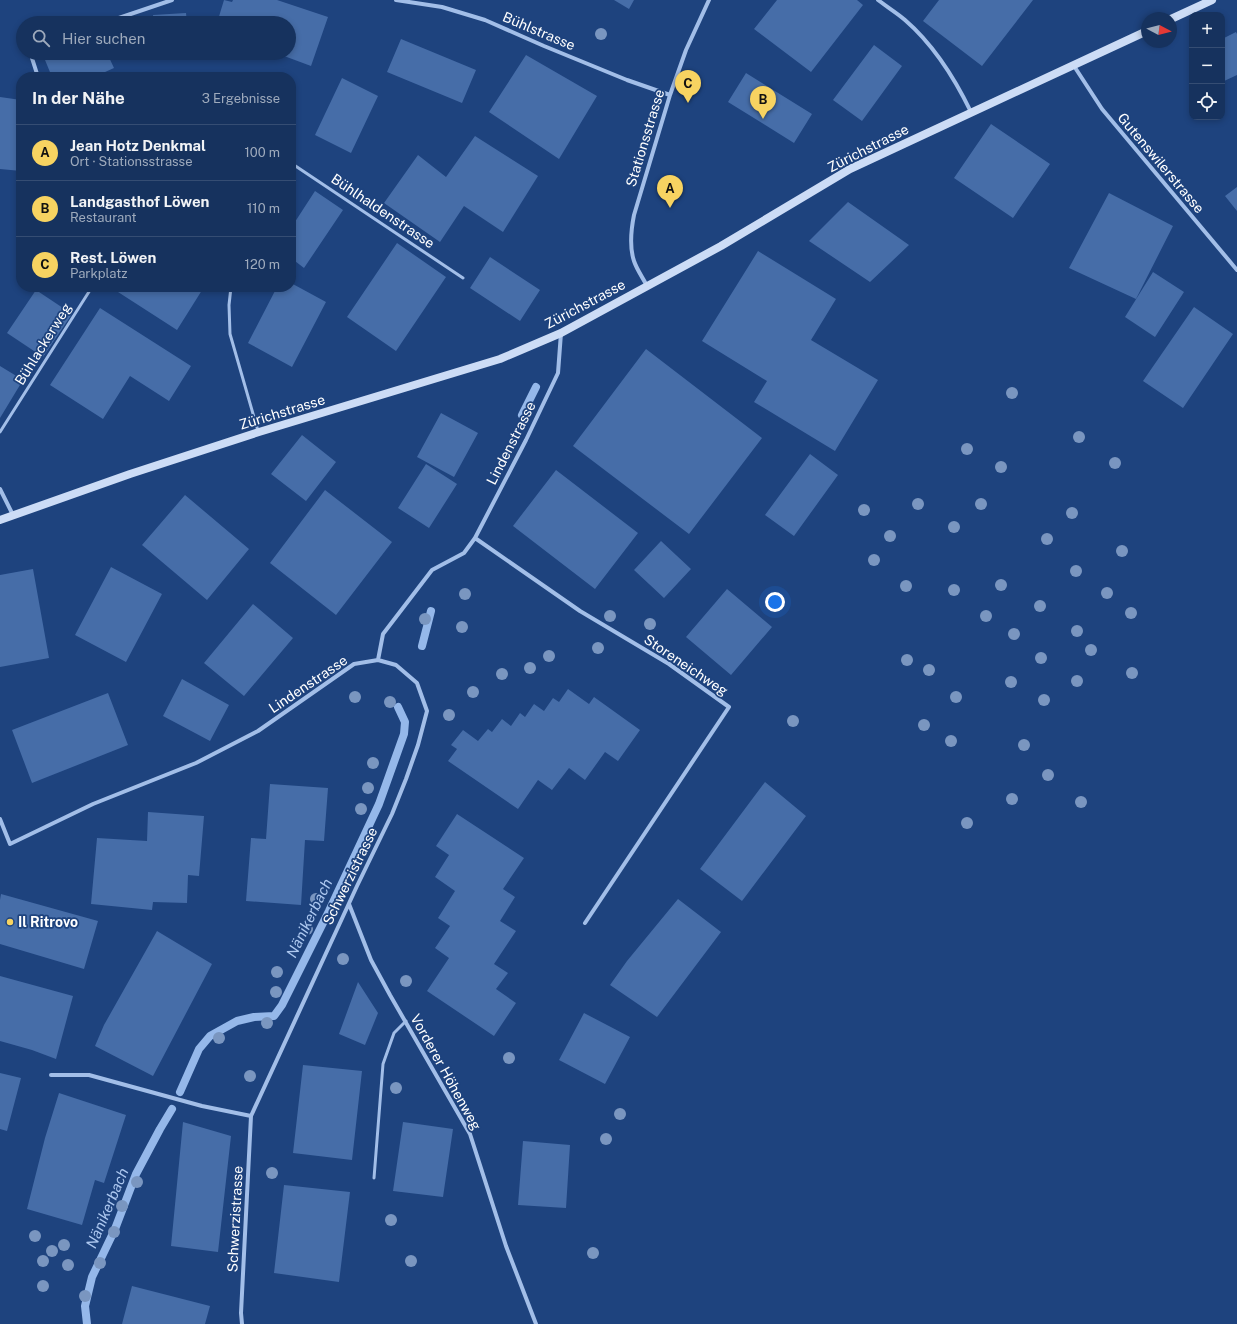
<!DOCTYPE html>
<html lang="de">
<head>
<meta charset="utf-8">
<style>
	body { margin:0; font-family:"Public Sans",sans-serif; background:#233e67; color:#f1f3f6 }
	.controls { position:absolute; right:12px; top:12px; display:grid; overflow:hidden; border-radius:8px; box-shadow:0 2px 6px #0003 }
	.controls button { width:36px; height:36px; display:grid; place-items:center; padding:0; border:0; border-bottom:1px solid #354d73; background:#16325e; color:#f1f3f6; font:20px sans-serif }
	.compass { position:absolute; left:1141px; top:12px; width:36px; height:36px; border-radius:50%; background:#16325e; box-shadow:0 2px 6px #0003; rotate:97deg }
	.you { position:absolute; left:775px; top:602px; width:14px; height:14px; margin:-10px; border:3px solid #fff; border-radius:50%; background:#1a73e8; box-shadow:0 0 0 6px #1a73e833 }
	.badge { display:grid; place-items:center; width:26px; height:26px; border-radius:50%; background:#f7d361; color:#111; font-size:13px; font-weight:700 }
	.pin { position:absolute; translate:-50% -33px; filter:drop-shadow(0 1px 2px #0008) }
	.pin::after { content:''; position:absolute; top:21px; width:14px; height:12px; background:inherit; clip-path:polygon(0 0,100% 0,50% 100%) }
	.list { margin:0; padding:0; list-style:none }
	h2 { display:flex; justify-content:space-between; align-items:center; height:52px; margin:0; padding:0 16px; font-size:17px }
	h2 small { font-size:13px; font-weight:400; color:#9eaabc }
	.list li { display:grid; grid-template-columns:26px 1fr auto; gap:12px; align-items:center; box-sizing:border-box; height:56px; padding:0 16px; border-top:1px solid #354d73 }
	.list b { display:block; font-size:15px; white-space:nowrap }
	.list p { margin:0; font-size:13px; white-space:nowrap; color:#9eaabc }
	.list em { font-size:13px; font-style:normal; color:#9eaabc }
	.icon { flex:none; width:22px; height:22px; fill:none; stroke:currentColor; stroke-width:2; stroke-linecap:round; stroke-linejoin:round }
	.map { position:relative; flex:none; width:1237px; height:1324px; overflow:hidden }
	.search { position:absolute; background:#16325e; box-shadow:0 2px 6px #0003; left:16px; top:16px; width:280px; height:44px; display:flex; align-items:center; gap:10px; box-sizing:border-box; padding:0 14px; border-radius:22px; color:#9eaabc; font-size:15px }
	.panel { position:absolute; background:#16325e; box-shadow:0 2px 6px #0003; left:16px; top:72px; width:280px; height:220px; border-radius:16px }
	.map>svg:first-child { display:block }
	.lines { fill:none; stroke-linecap:round; stroke-linejoin:round }
	.stream { stroke:#95b8ea; stroke-width:8 }
	.building { fill:#466da8 }
	.lane { stroke:#a2bee8; stroke-width:3 }
	.street { stroke:#a2bee8; stroke-width:4 }
	.secondary { stroke:#ccdcf6; stroke-width:8 }
	.tree { fill:#7a96c0 }
	.poi-dot { fill:#f7d361; stroke:#1e437e; stroke-width:1.5 }
	.labels { text-anchor:middle; dominant-baseline:central; stroke-width:3.5; stroke-linejoin:round; paint-order:stroke }
	.street-label { font-size:14px; fill:#fff; stroke:#1e437e }
	.poi-label { font-size:14px; font-weight:bold; fill:#fff; stroke:#1e437e; text-anchor:start }
	.water-label { font-size:15px; font-style:italic; fill:#adc8f0; stroke:#1e437e }
</style>
</head>
<body>
<div class="map">
<svg width="1237" height="1324" viewBox="0 0 1237 1324">
	<rect width="100%" height="100%" fill="#1e437e"/>
	<g class="lines">
		<!-- stream -->
		<path class="stream" d="M 522,415 L 536,387
			M 422,646 L 431,611
			M 180,1092 L 199,1049 L 210,1036 L 237,1021 L 254,1017 L 274,1016 L 282,1005 L 329,911 L 379,804 L 404,734 L 405,722 L 398,707
			M 87,1324 L 85,1306 L 92,1277 L 115,1229 L 136,1174 L 160,1129 L 172,1109"/>
	</g>
	<!-- building -->
	<path class="building" d="M 224,0 L 232,2 L 233,0 L 277,0 L 328,17 L 311,66 L 276,53 L 289,53 L 289,23 L 217,23 Z
		M 614,0 L 634,0 L 629,9 Z
		M 777,0 L 857,0 L 863,5 L 811,72 L 754,29 Z
		M 939,0 L 1033,0 L 982,66 L 923,21 Z
		M 186,13 L 187,23 L 154,23 L 153,15 Z
		M 1236,32 L 1237,34 L 1237,75 L 1222,82 L 1222,39 Z
		M 401,39 L 476,70 L 462,103 L 387,72 Z
		M 874,45 L 902,66 L 862,121 L 833,100 Z
		M 61,53 L 107,53 L 114,68 L 94,77 L 52,77 L 45,60 Z
		M 526,55 L 597,96 L 559,159 L 489,112 Z
		M 746,73 L 812,114 L 794,143 L 728,102 Z
		M 342,78 L 378,96 L 351,153 L 315,135 Z
		M 0,97 L 21,100 L 21,171 L 0,169 Z
		M 991,124 L 1050,164 L 1013,218 L 954,178 Z
		M 475,136 L 538,176 L 503,232 L 464,206 L 440,242 L 384,203 L 418,155 L 446,177 Z
		M 1237,187 L 1237,211 L 1225,196 Z
		M 315,191 L 343,210 L 304,268 L 291,258 L 291,228 Z
		M 1109,193 L 1173,226 L 1136,299 L 1069,268 Z
		M 848,202 L 909,245 L 870,282 L 809,241 Z
		M 397,243 L 446,277 L 396,351 L 347,317 Z
		M 758,251 L 836,299 L 811,340 L 878,380 L 835,451 L 754,402 L 767,381 L 702,341 Z
		M 490,257 L 540,290 L 520,321 L 470,288 Z
		M 1153,272 L 1184,292 L 1155,337 L 1125,317 Z
		M 291,283 L 326,302 L 292,367 L 248,343 L 277,287 L 291,287 Z
		M 121,287 L 204,287 L 177,330 L 118,292 Z
		M 36,290 L 72,314 L 43,357 L 7,333 Z
		M 1194,307 L 1233,334 L 1183,408 L 1143,381 Z
		M 100,308 L 191,366 L 169,401 L 130,376 L 103,419 L 50,385 Z
		M 646,349 L 762,438 L 689,534 L 573,446 Z
		M 0,366 L 23,380 L 0,418 Z
		M 441,413 L 478,433 L 454,477 L 417,457 Z
		M 302,435 L 336,462 L 306,501 L 271,474 Z
		M 810,454 L 838,475 L 794,536 L 765,515 Z
		M 426,464 L 457,484 L 429,528 L 398,508 Z
		M 556,470 L 638,533 L 595,589 L 513,526 Z
		M 325,490 L 392,542 L 336,615 L 270,563 Z
		M 185,495 L 249,549 L 207,600 L 142,545 Z
		M 661,541 L 691,569 L 664,598 L 634,570 Z
		M 111,567 L 162,594 L 126,662 L 75,635 Z
		M 33,569 L 49,658 L 0,667 L 0,575 Z
		M 727,589 L 772,627 L 731,675 L 686,637 Z
		M 253,604 L 293,638 L 244,696 L 204,663 Z
		M 182,679 L 229,705 L 210,741 L 163,716 Z
		M 568,689 L 589,704 L 594,697 L 640,730 L 618,761 L 605,752 L 585,780 L 569,768 L 552,790 L 538,780 L 518,809 L 448,761 L 457,749 L 451,745 L 463,730 L 478,741 L 488,729 L 492,732 L 502,719 L 511,726 L 520,713 L 525,717 L 534,704 L 544,711 L 553,698 L 559,702 Z
		M 108,693 L 128,745 L 32,783 L 12,730 Z
		M 765,782 L 806,816 L 742,901 L 700,869 Z
		M 270,784 L 328,788 L 324,841 L 305,840 L 301,905 L 246,901 L 251,838 L 266,839 Z
		M 148,812 L 204,816 L 199,876 L 188,875 L 187,903 L 153,902 L 152,910 L 91,904 L 97,838 L 147,841 Z
		M 457,814 L 524,858 L 503,889 L 515,897 L 500,921 L 516,931 L 494,964 L 508,973 L 496,989 L 516,1003 L 494,1036 L 427,991 L 449,958 L 435,948 L 450,926 L 438,918 L 455,891 L 435,877 L 449,855 L 436,846 Z
		M 1,894 L 98,921 L 84,969 L 0,944 L 0,900 Z
		M 678,899 L 721,932 L 657,1017 L 610,985 L 627,961 Z
		M 157,931 L 212,964 L 153,1076 L 95,1046 L 104,1025 Z
		M 0,976 L 73,996 L 56,1059 L 32,1050 L 0,1041 Z
		M 358,982 L 378,1013 L 365,1045 L 339,1034 Z
		M 584,1013 L 630,1037 L 605,1084 L 559,1060 Z
		M 303,1065 L 362,1071 L 352,1160 L 293,1153 Z
		M 0,1073 L 21,1078 L 7,1131 L 0,1129 Z
		M 59,1093 L 126,1115 L 104,1183 L 95,1180 L 82,1225 L 27,1209 L 45,1138 Z
		M 183,1122 L 231,1136 L 218,1252 L 171,1246 Z
		M 403,1122 L 453,1129 L 443,1197 L 393,1191 Z
		M 523,1141 L 570,1145 L 566,1208 L 518,1205 Z
		M 284,1185 L 350,1192 L 339,1282 L 274,1273 Z
		M 132,1286 L 210,1306 L 205,1324 L 122,1324 Z"/>
	<g class="lines">
		<!-- lane -->
		<path class="lane" d="M 291,163 L 463,278
			M 231,287 L 229,305 L 230,334 L 258,431
			M 0,432 L 92,287
			M 374,1178 L 383,1064 L 394,1033 L 406,1021"/>
		<!-- street -->
		<path class="street" d="M 396,0 L 442,7 L 485,20 L 544,46 L 627,80 L 670,95
			M 878,0 C 887,7 897,13 905,20 C 934,45 955,79 971,112
			M 104,23 L 172,0
			M 32,53 L 31,55 L 38,77
			M 1074,66 L 1102,109 L 1237,270
			M 647,286 C 643,278 637,270 634,261 C 629,246 631,230 634,215 L 670,95 L 686,50 L 709,0
			M 0,489 L 13,515
			M 475,538 L 580,611 L 669,664 L 729,707 L 585,923
			M 378,660 L 383,634 L 432,570 L 464,553 L 475,538 L 526,440 L 558,373 L 561,333
			M 0,819 L 10,844 L 93,804 L 196,763 L 258,731 L 354,664 L 378,660 L 396,665 L 417,683 L 427,711 L 418,745 L 406,779 L 392,814 L 357,886 L 251,1116 L 241,1313 L 242,1324
			M 349,904 L 371,960 L 390,995 L 470,1134 L 506,1246 L 536,1324
			M 51,1075 L 89,1075 L 202,1106 L 251,1116"/>
		<!-- secondary -->
		<path class="secondary" d="M 1171,19 L 1212,0
			M 0,520 L 130,474 L 259,432 L 500,359 L 561,333 L 721,246 L 850,169 L 1147,31"/>
	</g>
	<!-- trees -->
	<g class="tree">
		<circle cx="601" cy="34" r="6"/>
		<circle cx="1012" cy="393" r="6"/>
		<circle cx="1079" cy="437" r="6"/>
		<circle cx="967" cy="449" r="6"/>
		<circle cx="1115" cy="463" r="6"/>
		<circle cx="1001" cy="467" r="6"/>
		<circle cx="918" cy="504" r="6"/>
		<circle cx="981" cy="504" r="6"/>
		<circle cx="864" cy="510" r="6"/>
		<circle cx="1072" cy="513" r="6"/>
		<circle cx="954" cy="527" r="6"/>
		<circle cx="890" cy="536" r="6"/>
		<circle cx="1047" cy="539" r="6"/>
		<circle cx="1122" cy="551" r="6"/>
		<circle cx="874" cy="560" r="6"/>
		<circle cx="1076" cy="571" r="6"/>
		<circle cx="1001" cy="585" r="6"/>
		<circle cx="906" cy="586" r="6"/>
		<circle cx="954" cy="590" r="6"/>
		<circle cx="1107" cy="593" r="6"/>
		<circle cx="465" cy="594" r="6"/>
		<circle cx="1040" cy="606" r="6"/>
		<circle cx="1131" cy="613" r="6"/>
		<circle cx="610" cy="616" r="6"/>
		<circle cx="986" cy="616" r="6"/>
		<circle cx="425" cy="619" r="6"/>
		<circle cx="650" cy="624" r="6"/>
		<circle cx="462" cy="627" r="6"/>
		<circle cx="1077" cy="631" r="6"/>
		<circle cx="1014" cy="634" r="6"/>
		<circle cx="598" cy="648" r="6"/>
		<circle cx="1091" cy="650" r="6"/>
		<circle cx="549" cy="656" r="6"/>
		<circle cx="1041" cy="658" r="6"/>
		<circle cx="907" cy="660" r="6"/>
		<circle cx="530" cy="668" r="6"/>
		<circle cx="929" cy="670" r="6"/>
		<circle cx="1132" cy="673" r="6"/>
		<circle cx="502" cy="674" r="6"/>
		<circle cx="1077" cy="681" r="6"/>
		<circle cx="1011" cy="682" r="6"/>
		<circle cx="473" cy="692" r="6"/>
		<circle cx="355" cy="697" r="6"/>
		<circle cx="956" cy="697" r="6"/>
		<circle cx="1044" cy="700" r="6"/>
		<circle cx="390" cy="702" r="6"/>
		<circle cx="449" cy="715" r="6"/>
		<circle cx="793" cy="721" r="6"/>
		<circle cx="924" cy="725" r="6"/>
		<circle cx="951" cy="741" r="6"/>
		<circle cx="1024" cy="745" r="6"/>
		<circle cx="373" cy="763" r="6"/>
		<circle cx="1048" cy="775" r="6"/>
		<circle cx="368" cy="788" r="6"/>
		<circle cx="1012" cy="799" r="6"/>
		<circle cx="1081" cy="802" r="6"/>
		<circle cx="361" cy="809" r="6"/>
		<circle cx="967" cy="823" r="6"/>
		<circle cx="316" cy="899" r="6"/>
		<circle cx="307" cy="929" r="6"/>
		<circle cx="343" cy="959" r="6"/>
		<circle cx="277" cy="972" r="6"/>
		<circle cx="406" cy="981" r="6"/>
		<circle cx="276" cy="992" r="6"/>
		<circle cx="267" cy="1023" r="6"/>
		<circle cx="219" cy="1038" r="6"/>
		<circle cx="509" cy="1058" r="6"/>
		<circle cx="250" cy="1076" r="6"/>
		<circle cx="396" cy="1088" r="6"/>
		<circle cx="620" cy="1114" r="6"/>
		<circle cx="606" cy="1139" r="6"/>
		<circle cx="272" cy="1173" r="6"/>
		<circle cx="137" cy="1182" r="6"/>
		<circle cx="122" cy="1206" r="6"/>
		<circle cx="391" cy="1220" r="6"/>
		<circle cx="114" cy="1232" r="6"/>
		<circle cx="35" cy="1236" r="6"/>
		<circle cx="64" cy="1245" r="6"/>
		<circle cx="52" cy="1251" r="6"/>
		<circle cx="593" cy="1253" r="6"/>
		<circle cx="43" cy="1261" r="6"/>
		<circle cx="411" cy="1261" r="6"/>
		<circle cx="100" cy="1263" r="6"/>
		<circle cx="68" cy="1265" r="6"/>
		<circle cx="43" cy="1286" r="6"/>
		<circle cx="85" cy="1296" r="6"/>
	</g>
	<!-- markers -->
	<circle class="poi-dot" cx="10" cy="922" r="4"/>
	<g class="labels">
		<!-- street labels -->
		<g class="street-label">
			<text transform="translate(539 31) rotate(23)">Bühlstrasse</text>
			<text transform="translate(645 138) rotate(-73)">Stationsstrasse</text>
			<text transform="translate(868 148) rotate(-27)">Zürichstrasse</text>
			<text transform="translate(1161 163) rotate(50)">Gutenswilerstrasse</text>
			<text transform="translate(383 211) rotate(34)">Bühlhaldenstrasse</text>
			<text transform="translate(585 304) rotate(-28)">Zürichstrasse</text>
			<text transform="translate(43 344) rotate(-58)">Bühlackerweg</text>
			<text transform="translate(282 412) rotate(-17)">Zürichstrasse</text>
			<text transform="translate(511 443) rotate(-63)">Lindenstrasse</text>
			<text transform="translate(686 665) rotate(34)">Storeneichweg</text>
			<text transform="translate(308 684) rotate(-34)">Lindenstrasse</text>
			<text transform="translate(350 876) rotate(-64)">Schwerzistrasse</text>
			<text transform="translate(446 1072) rotate(61)">Vorderer Höhenweg</text>
			<text transform="translate(235 1219) rotate(-87)">Schwerzistrasse</text>
		</g>
		<!-- poi labels -->
		<g class="poi-label">
			<text x="18" y="922">Il Ritrovo</text>
		</g>
		<!-- water labels -->
		<g class="water-label">
			<text transform="translate(309 918) rotate(-64)">Nänikerbach</text>
			<text transform="translate(107 1208) rotate(-67)">Nänikerbach</text>
		</g>
	</g>
</svg>
<div class="controls">
<button>+</button>
<button>−</button>
<button><svg class="icon" aria-label="locate" viewBox="0 0 24 24"><circle cx="12" cy="12" r="6"/><path d="M12 2v4M12 18v4M2 12h4M18 12h4"/></svg></button>
</div>
<svg class="compass" viewBox="-18 -18 36 36"><path d="M0-13l5 13h-10z" fill="#e53935"/><path d="M0 13l5-13h-10z" fill="#9eaabc"/></svg>
<div class="you"></div>
<div class="pin badge" style="left:670px;top:208px">A</div>
<div class="pin badge" style="left:763px;top:119px">B</div>
<div class="pin badge" style="left:688px;top:103px">C</div>
<div class="search"><svg class="icon" aria-label="search" viewBox="0 0 24 24"><circle cx="10" cy="10" r="6"/><path d="M15 15l6 6"/></svg>Hier suchen</div>
<section class="panel">
<h2>In der Nähe<small>3 Ergebnisse</small></h2>
<ul class="list">
<li><span class="badge">A</span><div><b>Jean Hotz Denkmal</b><p>Ort · Stationsstrasse</p></div><em>100 m</em></li>
<li><span class="badge">B</span><div><b>Landgasthof Löwen</b><p>Restaurant</p></div><em>110 m</em></li>
<li><span class="badge">C</span><div><b>Rest. Löwen</b><p>Parkplatz</p></div><em>120 m</em></li>
</ul>
</section>
</div>
</body>
</html>
